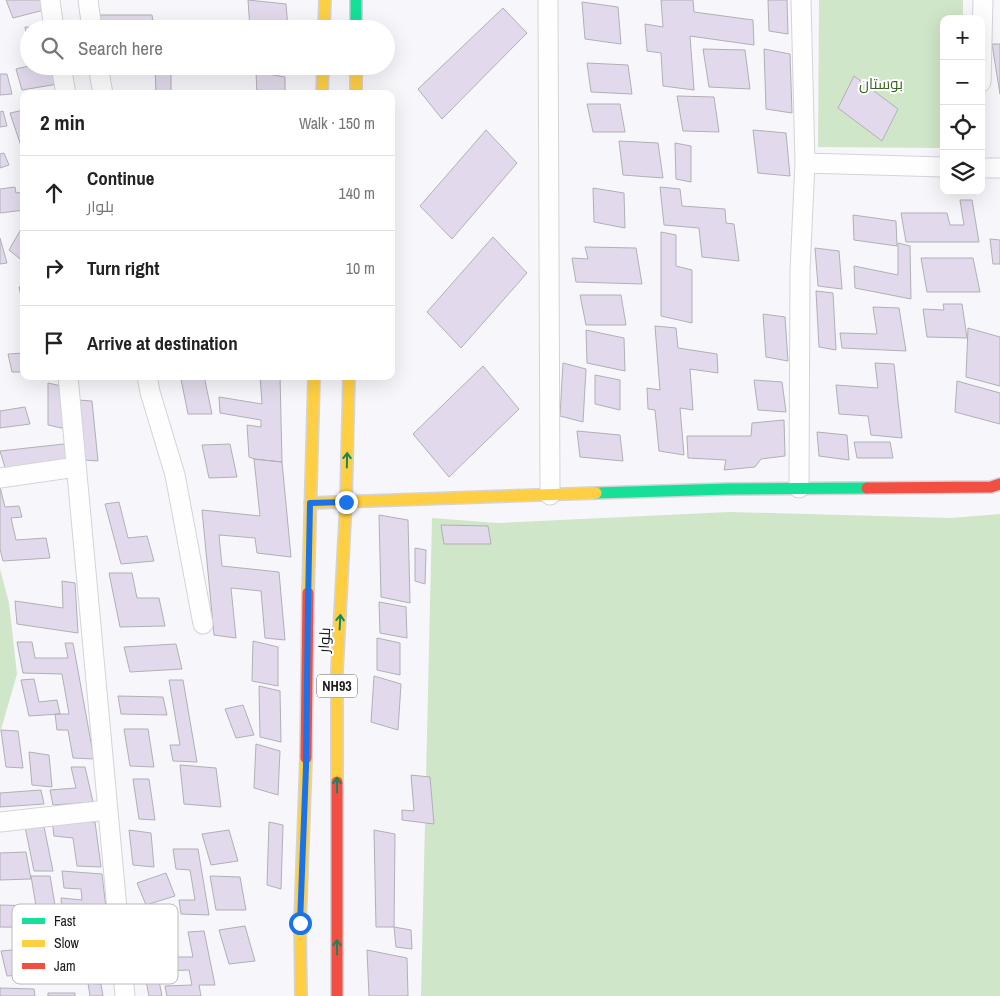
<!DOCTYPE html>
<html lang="en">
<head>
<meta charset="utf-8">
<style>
	body { margin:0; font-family:"Archivo Narrow",Cairo,sans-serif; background:#f6f6f6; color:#222 }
	.controls { position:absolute; right:15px; top:15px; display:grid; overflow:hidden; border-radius:10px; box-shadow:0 5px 20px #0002 }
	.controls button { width:45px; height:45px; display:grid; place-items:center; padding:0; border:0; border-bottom:1px solid #e0e0e0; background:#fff; color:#222; font:25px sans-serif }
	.stop { position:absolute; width:15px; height:15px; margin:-11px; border:4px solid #1a73e8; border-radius:50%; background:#fff }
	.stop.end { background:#1a73e8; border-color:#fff; box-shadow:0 1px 5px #0008 }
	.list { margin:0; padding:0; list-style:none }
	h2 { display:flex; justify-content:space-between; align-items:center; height:65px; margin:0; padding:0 20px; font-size:21px }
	h2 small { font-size:16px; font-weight:400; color:#767676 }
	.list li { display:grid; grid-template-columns:32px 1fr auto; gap:15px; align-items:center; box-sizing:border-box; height:75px; padding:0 20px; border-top:1px solid #e0e0e0 }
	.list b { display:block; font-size:19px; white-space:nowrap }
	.list p { margin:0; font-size:16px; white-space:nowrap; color:#767676 }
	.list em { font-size:16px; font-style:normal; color:#767676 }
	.icon { flex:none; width:28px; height:28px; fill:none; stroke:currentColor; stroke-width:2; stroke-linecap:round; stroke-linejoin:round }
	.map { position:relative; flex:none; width:1000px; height:996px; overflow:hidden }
	.search { position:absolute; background:#fff; box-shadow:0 5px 20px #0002; left:20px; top:20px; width:375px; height:55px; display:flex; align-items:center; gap:12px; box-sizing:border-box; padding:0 18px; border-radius:28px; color:#767676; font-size:19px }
	.panel { position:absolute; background:#fff; box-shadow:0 5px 20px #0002; left:20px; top:90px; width:375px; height:290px; border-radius:10px }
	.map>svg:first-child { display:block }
	.green { fill:#d0e6c8 }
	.building { fill:#e2daec; stroke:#b0b0b4 }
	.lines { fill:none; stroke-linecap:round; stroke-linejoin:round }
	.street-casing { stroke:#d4d4d8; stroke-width:21 }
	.fast-casing { stroke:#d4d4d8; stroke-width:14 }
	.slow-casing { stroke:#d4d4d8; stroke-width:14 }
	.jam-casing { stroke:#d4d4d8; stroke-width:14 }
	.street { stroke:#fefefe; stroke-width:19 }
	.fast { stroke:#16e098; stroke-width:11 }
	.slow { stroke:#ffcf43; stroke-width:11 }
	.jam { stroke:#f24e42; stroke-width:11 }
	.oneway { stroke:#178660 }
	.route { stroke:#1a73e8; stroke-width:6 }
	.labels { text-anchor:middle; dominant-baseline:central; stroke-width:4; stroke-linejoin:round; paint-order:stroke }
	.shield { fill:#fff; stroke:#5e5e60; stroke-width:1 }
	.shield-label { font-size:14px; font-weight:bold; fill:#19191c }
	.park-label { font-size:15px; fill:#36651d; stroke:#fff }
	.street-label { font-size:15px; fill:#19191c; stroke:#fff }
	.key { fill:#fff; stroke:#bababb; stroke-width:1 }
	.key-label { font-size:14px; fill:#19191c }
</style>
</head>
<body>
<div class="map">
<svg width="1000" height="996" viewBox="0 0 1000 996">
	<rect width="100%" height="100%" fill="#f6f6fb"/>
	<!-- green -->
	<path class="green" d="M 819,0 L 963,0 L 963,19 L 944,19 L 944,148 L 818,147 Z
		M 730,512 L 951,518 L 1000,514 L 1000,996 L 421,996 L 432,518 L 497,523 Z
		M 0,569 L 9,603 L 17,674 L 0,733 Z"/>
	<!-- building -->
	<path class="building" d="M 6,0 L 40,0 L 44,10 L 13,18 Z
		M 248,0 L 286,4 L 288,29 L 250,29 Z
		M 661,0 L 693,0 L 694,12 L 753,20 L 754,45 L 690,36 L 694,90 L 663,86 L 661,53 L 647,51 L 645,24 L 663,27 Z
		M 768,0 L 787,0 L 788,34 L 769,31 Z
		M 582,2 L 618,7 L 621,44 L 585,39 Z
		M 503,8 L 527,33 L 442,119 L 418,89 Z
		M 99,15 L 152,15 L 154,29 L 102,29 Z
		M 25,27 L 48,28 L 48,29 L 29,29 L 29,47 L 28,47 Z
		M 992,44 L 1000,44 L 1000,94 Z
		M 703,49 L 745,50 L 750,89 L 709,87 Z
		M 764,49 L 790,54 L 792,113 L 766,109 Z
		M 587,63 L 628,65 L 632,94 L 591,92 Z
		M 29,66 L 54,66 L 58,84 L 22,90 L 16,69 Z
		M 155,66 L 171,70 L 171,94 L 156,94 Z
		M 256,72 L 285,77 L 285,94 L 257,94 Z
		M 0,74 L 7,74 L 12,94 L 0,95 Z
		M 854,76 L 898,109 L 882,141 L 838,108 Z
		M 677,96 L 714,97 L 719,132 L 683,131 Z
		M 587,104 L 620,104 L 625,132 L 593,132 Z
		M 24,110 L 24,155 L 10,113 Z
		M 3,111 L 7,126 L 0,127 L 0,112 Z
		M 486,130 L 517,163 L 452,239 L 420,206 Z
		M 753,130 L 786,133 L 790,176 L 758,173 Z
		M 619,141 L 658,143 L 663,178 L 623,175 Z
		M 675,143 L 691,146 L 691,182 L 676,179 Z
		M 4,153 L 9,165 L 0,168 L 0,154 Z
		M 15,187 L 16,193 L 24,192 L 24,210 L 0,213 L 0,189 Z
		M 660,187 L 680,189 L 682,206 L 725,209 L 726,223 L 734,224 L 739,261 L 702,257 L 699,228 L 664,225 Z
		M 593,188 L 624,193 L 625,228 L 594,222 Z
		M 960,200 L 972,200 L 979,242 L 906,242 L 901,213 L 947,213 L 950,225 L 964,225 Z
		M 853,215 L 896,221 L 897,246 L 854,240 Z
		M 24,224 L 24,262 L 9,250 Z
		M 661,232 L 676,235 L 676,266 L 692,270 L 692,323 L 661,316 Z
		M 493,237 L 527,273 L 461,348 L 427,312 Z
		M 0,238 L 7,263 L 0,264 Z
		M 990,239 L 1000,240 L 1000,264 L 993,264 Z
		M 898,243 L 910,246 L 911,299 L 855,288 L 854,266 L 898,275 Z
		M 585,247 L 636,248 L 642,284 L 576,282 L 572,258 L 588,259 Z
		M 815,248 L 839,251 L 842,289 L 818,286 Z
		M 921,258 L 973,258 L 980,292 L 927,292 Z
		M 19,287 L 24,287 L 24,305 L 23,305 Z
		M 816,291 L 833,293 L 836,350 L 819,347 Z
		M 580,295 L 621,295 L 626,325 L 586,325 Z
		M 943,304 L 962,304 L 967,338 L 927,337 L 923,309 L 944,310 Z
		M 873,307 L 899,308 L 906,351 L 842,348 L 840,333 L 877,334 Z
		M 763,314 L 785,317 L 788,361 L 766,357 Z
		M 655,326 L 676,328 L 678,348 L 717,354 L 718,373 L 690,369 L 693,410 L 680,408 L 684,455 L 659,451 L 655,410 L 648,409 L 647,388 L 660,390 Z
		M 968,328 L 1000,337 L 1000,386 L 966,377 Z
		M 586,330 L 624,338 L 625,371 L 587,363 Z
		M 24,353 L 24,372 L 12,372 L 8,354 Z
		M 563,363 L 586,369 L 583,422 L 560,416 Z
		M 875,363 L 894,364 L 902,438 L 871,435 L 868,416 L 839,414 L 836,385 L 878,388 Z
		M 483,366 L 519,409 L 449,477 L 413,434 Z
		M 595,375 L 620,380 L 620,410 L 595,404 Z
		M 198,376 L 204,376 L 212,414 L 188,414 L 181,379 L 199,379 Z
		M 260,376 L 280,376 L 282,462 L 254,459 L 249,457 L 247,425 L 261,427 L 261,420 L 220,413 L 219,397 L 262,404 Z
		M 754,380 L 782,382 L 786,412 L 758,410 Z
		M 957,381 L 1000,393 L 1000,424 L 955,412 Z
		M 48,383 L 66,387 L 66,429 L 48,425 Z
		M 78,400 L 92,401 L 98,461 L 84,460 Z
		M 25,407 L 30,424 L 0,428 L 0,411 Z
		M 784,420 L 785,456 L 761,459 L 755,467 L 724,470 L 726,460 L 688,458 L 687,436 L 751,436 L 752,423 Z
		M 577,431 L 620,435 L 623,461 L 580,457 Z
		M 817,432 L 847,435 L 849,460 L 819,456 Z
		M 854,442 L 890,442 L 893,458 L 857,458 Z
		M 64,444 L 69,465 L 6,471 L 0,451 Z
		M 230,444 L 237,477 L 209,478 L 202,445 Z
		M 254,459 L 282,462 L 291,557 L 257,553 L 255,538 L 219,535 L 222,566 L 279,572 L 285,640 L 265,638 L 261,591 L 231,588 L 236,638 L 214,635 L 202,510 L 260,516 Z
		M 0,487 L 5,507 L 19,506 L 22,517 L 11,518 L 16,540 L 46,538 L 50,558 L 3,561 L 0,549 Z
		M 119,502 L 128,538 L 147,536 L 154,561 L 121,564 L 105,504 Z
		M 379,515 L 408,520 L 410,603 L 381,597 Z
		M 441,525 L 488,526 L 491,544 L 444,544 Z
		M 415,548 L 426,550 L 425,584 L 415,581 Z
		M 109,573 L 132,573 L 137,598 L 159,598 L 165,626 L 120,627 Z
		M 62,581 L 75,583 L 78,633 L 17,624 L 15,601 L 63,608 Z
		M 379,602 L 406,607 L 407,638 L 380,633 Z
		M 377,638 L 400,643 L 400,675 L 377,670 Z
		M 253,641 L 278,647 L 278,686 L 252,681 Z
		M 17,642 L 32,642 L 35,658 L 68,658 L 65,643 L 73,643 L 94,759 L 73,758 L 68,730 L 57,730 L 55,714 L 69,714 L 62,674 L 23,673 Z
		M 176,644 L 182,669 L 130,672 L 124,647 Z
		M 374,676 L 401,684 L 398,730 L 371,722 Z
		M 34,679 L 39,702 L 57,700 L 60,714 L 29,716 L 21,680 Z
		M 169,680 L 183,680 L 197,762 L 173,761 L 170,745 L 180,745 Z
		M 259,686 L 280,691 L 281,742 L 260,737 Z
		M 118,696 L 163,697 L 167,715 L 121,714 Z
		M 243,705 L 254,735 L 236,738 L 225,709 Z
		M 124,729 L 148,729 L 154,767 L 130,766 Z
		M 1,730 L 18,731 L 23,768 L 6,767 Z
		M 256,744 L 280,751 L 278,795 L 254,788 Z
		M 29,752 L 49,755 L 52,787 L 32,785 Z
		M 180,765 L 216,768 L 221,807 L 184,804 Z
		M 71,767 L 85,767 L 93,802 L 53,805 L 50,790 L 76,788 Z
		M 411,775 L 430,777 L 434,824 L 402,820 L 402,810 L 414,811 Z
		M 133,779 L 149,779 L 155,820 L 139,819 Z
		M 41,790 L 44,804 L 0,807 L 0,793 Z
		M 52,820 L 95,822 L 101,867 L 77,866 L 73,838 L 54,836 Z
		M 269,822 L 283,825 L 281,889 L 267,885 Z
		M 25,827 L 44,827 L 53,871 L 34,871 Z
		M 129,830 L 151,833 L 154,867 L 133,865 Z
		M 229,830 L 238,861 L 211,865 L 202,834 Z
		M 374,830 L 395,834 L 394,927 L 376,927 Z
		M 173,849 L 198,849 L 209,915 L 181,914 L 179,900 L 195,900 L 190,870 L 176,869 Z
		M 26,852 L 31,879 L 0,880 L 0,853 Z
		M 62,871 L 102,874 L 108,926 L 63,922 L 61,898 L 82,900 L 81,889 L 64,888 Z
		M 166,873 L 175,896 L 146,905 L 137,883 Z
		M 31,876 L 50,876 L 59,928 L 0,927 L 0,905 L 36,906 Z
		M 210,876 L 240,877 L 246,910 L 216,910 Z
		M 245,926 L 255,961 L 229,964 L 219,930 Z
		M 394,927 L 411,930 L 412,949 L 396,947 Z
		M 168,929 L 173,957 L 193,957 L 188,932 L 204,931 L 215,985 L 199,985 L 201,996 L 167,996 L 165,986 L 192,985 L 189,970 L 157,971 L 162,996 L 149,996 L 136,930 Z
		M 35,948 L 41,974 L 7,976 L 1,951 Z
		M 367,950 L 407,958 L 408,996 L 369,996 Z
		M 88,983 L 101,984 L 103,996 L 90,996 Z
		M 0,988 L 34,989 L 35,996 L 0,996 Z
		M 48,993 L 75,993 L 75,996 L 48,996 Z"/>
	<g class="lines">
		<!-- street casing -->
		<g class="street-casing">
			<path id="street" d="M 50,0 L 54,29
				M 88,0 L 92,29
				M 548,0 L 550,495
				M 61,66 L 66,94
				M 98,66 L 103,94
				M 981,82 L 983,0
				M 805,163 L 944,167
				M 981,168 L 1000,168
				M 68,376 L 125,996
				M 147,376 L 150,392 L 175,475 L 203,624
				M 0,478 L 76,467
				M 799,488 L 800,270 L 805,163 L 801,0
				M 0,822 L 107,810"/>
		</g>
		<!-- fast casing -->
		<g class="fast-casing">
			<path id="fast" d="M 356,0 L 356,29
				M 596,493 L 728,489 L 867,488"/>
		</g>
		<!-- slow casing -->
		<g class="slow-casing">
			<path id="slow" d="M 324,29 L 325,0
				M 356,66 L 356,94
				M 322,94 L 323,66
				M 310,503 L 596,493
				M 308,593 L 314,376
				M 337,782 L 337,670 L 346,502 L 349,376
				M 301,996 L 300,923 L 306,758"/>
		</g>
		<!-- jam casing -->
		<g class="jam-casing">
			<path id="jam" d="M 867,488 L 991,487 L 1000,484
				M 306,758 L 308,593
				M 337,782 L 337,996"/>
		</g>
		<!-- street -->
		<use href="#street" class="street"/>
		<!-- fast -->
		<use href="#fast" class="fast"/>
		<!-- slow -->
		<use href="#slow" class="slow"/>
		<!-- jam -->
		<use href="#jam" class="jam"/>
	</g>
	<!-- one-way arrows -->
	<defs><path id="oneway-shaft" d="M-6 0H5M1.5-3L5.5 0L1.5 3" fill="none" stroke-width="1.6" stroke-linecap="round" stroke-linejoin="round" transform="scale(1.25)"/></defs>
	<g class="oneway">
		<use href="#oneway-shaft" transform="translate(347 460) rotate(-89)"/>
		<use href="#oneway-shaft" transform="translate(340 622) rotate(-87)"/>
		<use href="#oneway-shaft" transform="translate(337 785) rotate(-90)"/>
		<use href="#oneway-shaft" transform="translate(337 947) rotate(-90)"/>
	</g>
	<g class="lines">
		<!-- route -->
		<path class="route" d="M 300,923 L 306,767 L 308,604 L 310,503 L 346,502"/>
	</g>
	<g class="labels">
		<!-- shield labels -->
		<rect class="shield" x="317" y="674.5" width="40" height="23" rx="4"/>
		<g class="shield-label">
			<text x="337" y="686">NH93</text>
		</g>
		<!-- park labels -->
		<g class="park-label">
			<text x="881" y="83">بوستان</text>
		</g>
		<!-- street labels -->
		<g class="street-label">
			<text transform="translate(324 640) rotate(-87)">بلوار</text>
		</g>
	</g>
	<!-- legend -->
	<rect x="12" y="904" width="166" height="80" rx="8" class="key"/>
	<rect x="22" y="918" width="23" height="6" fill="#16e098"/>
	<rect x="22" y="940" width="23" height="7" fill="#ffcf43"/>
	<rect x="22" y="963" width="23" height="6" fill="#f24e42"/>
	<g class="key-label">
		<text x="54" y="926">Fast</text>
		<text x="54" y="948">Slow</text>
		<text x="54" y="971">Jam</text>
	</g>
</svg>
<div class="controls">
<button>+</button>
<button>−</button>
<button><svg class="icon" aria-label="locate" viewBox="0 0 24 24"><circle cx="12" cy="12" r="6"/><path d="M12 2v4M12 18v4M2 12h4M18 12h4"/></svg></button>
<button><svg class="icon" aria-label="layers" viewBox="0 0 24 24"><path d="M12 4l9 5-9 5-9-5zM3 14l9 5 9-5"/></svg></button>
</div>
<div class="stop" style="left:300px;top:923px"></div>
<div class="stop end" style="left:346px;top:502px"></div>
<div class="search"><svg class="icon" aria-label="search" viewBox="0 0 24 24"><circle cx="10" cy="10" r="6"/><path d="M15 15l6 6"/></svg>Search here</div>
<section class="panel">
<h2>2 min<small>Walk · 150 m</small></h2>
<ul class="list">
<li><svg class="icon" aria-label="ahead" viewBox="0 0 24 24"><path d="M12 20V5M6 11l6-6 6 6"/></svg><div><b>Continue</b><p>بلوار</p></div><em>140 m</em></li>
<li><svg class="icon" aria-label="right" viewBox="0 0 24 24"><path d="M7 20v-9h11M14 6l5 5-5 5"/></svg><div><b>Turn right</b></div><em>10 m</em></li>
<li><svg class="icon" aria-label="arrive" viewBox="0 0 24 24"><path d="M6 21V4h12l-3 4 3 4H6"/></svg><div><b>Arrive at destination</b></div></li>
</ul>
</section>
</div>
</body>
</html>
